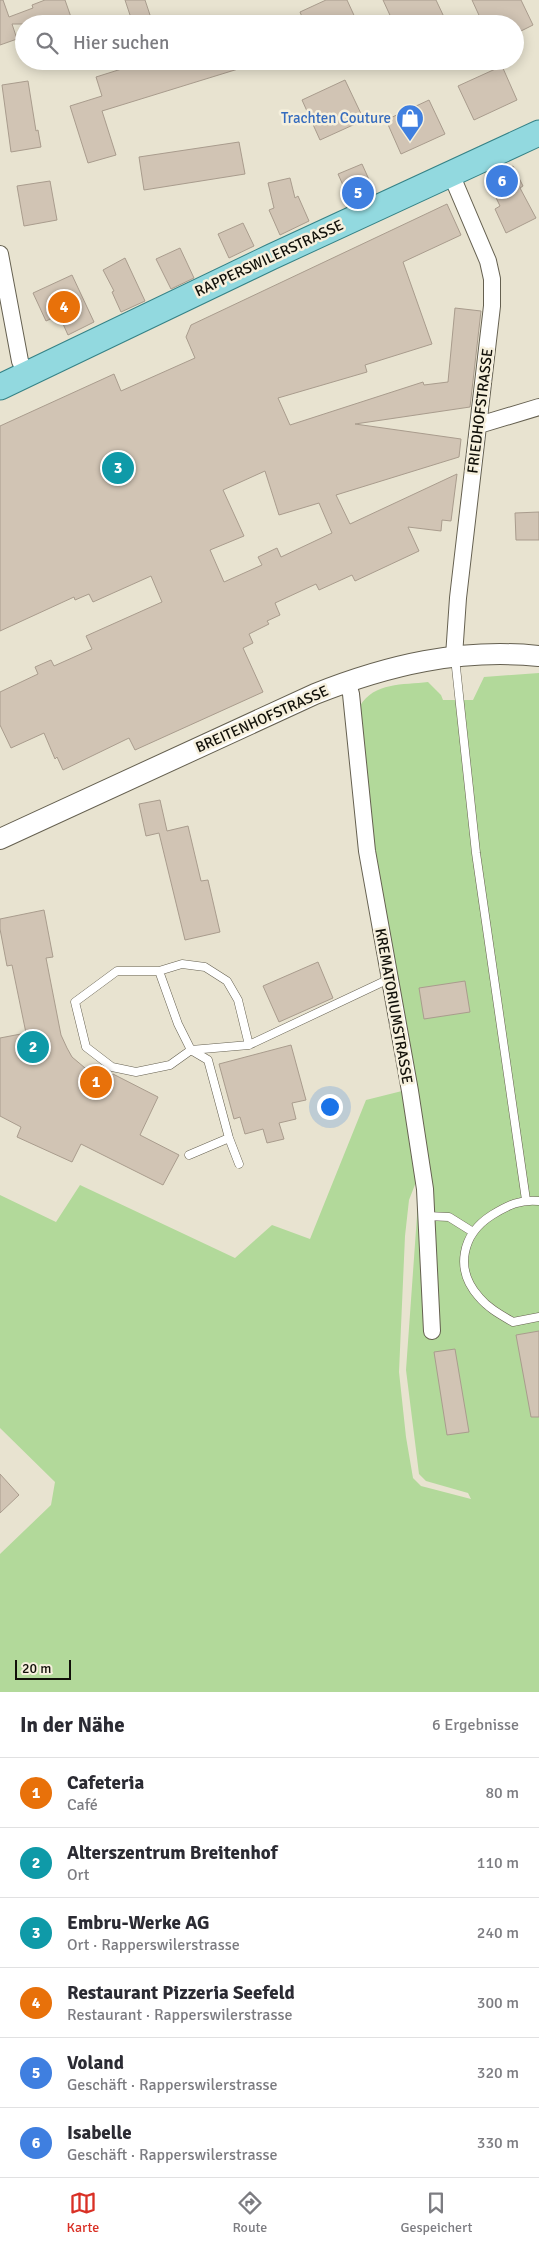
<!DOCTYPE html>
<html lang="de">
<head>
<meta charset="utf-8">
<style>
	body { margin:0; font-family:Signika,sans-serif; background:#f2f2f3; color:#2b2b33 }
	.scale { position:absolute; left:15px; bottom:12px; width:56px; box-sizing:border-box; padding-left:5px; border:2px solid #111009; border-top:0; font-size:14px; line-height:18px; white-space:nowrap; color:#111009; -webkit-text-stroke:4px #f6f0dd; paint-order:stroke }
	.you { position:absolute; left:329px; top:1106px; width:18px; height:18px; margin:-12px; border:4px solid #fff; border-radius:50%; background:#1a73e8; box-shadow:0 0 0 8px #1a73e833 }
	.badge { display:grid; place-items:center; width:32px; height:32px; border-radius:50%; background:#d93025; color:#fff; font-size:16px; font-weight:700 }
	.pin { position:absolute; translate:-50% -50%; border:2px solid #fff; box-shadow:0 1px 5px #0006 }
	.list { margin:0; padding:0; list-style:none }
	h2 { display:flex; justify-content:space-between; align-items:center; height:65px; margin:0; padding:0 20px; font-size:21px }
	h2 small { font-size:16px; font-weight:400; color:#7c7c81 }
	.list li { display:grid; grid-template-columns:32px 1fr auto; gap:15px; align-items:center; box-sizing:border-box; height:70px; padding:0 20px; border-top:1px solid #e1e1e2 }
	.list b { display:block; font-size:19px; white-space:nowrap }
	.list p { margin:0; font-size:16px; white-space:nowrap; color:#7c7c81 }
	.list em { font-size:16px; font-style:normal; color:#7c7c81 }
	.icon { flex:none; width:28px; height:28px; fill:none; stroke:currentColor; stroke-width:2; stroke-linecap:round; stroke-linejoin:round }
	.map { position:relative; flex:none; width:539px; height:1692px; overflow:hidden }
	.search { position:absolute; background:#fff; box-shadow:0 2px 12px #0003; left:15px; right:15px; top:15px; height:55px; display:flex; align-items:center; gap:12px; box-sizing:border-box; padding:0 18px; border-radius:28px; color:#7c7c81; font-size:19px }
	.sheet { height:485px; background:#fff }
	nav { display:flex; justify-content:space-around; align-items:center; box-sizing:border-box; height:70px; border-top:1px solid #e1e1e2; background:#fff; font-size:14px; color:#7c7c81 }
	nav a { display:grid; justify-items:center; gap:2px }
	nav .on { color:#d93025 }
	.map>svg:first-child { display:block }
	.green { fill:#b2d99a }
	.building { fill:#d1c4b4; stroke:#a99c8d; fill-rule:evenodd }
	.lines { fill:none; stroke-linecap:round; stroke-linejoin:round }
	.service-casing { stroke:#656050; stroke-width:9 }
	.minor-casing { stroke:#656050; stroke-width:18 }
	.tertiary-casing { stroke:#656050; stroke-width:22 }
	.primary-casing { stroke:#358286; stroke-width:27 }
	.service { stroke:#fff; stroke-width:8 }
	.minor { stroke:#fff; stroke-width:16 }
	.tertiary { stroke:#fff; stroke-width:20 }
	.primary { stroke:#92d9df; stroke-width:25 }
	.labels { text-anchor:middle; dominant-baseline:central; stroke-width:5; stroke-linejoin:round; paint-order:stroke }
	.shop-label { font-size:15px; fill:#366cbe; stroke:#f6f0dd; text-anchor:end }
	.street-label { font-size:15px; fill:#111009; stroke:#f6f0dd }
</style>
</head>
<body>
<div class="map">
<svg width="539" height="1692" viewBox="0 0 539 1692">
	<rect width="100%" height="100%" fill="#e8e3d0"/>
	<!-- green -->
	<path class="green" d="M 539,673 L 539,1692 L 0,1692 L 0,1554 L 51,1505 L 55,1482 L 0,1428 L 0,1195 L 56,1222 L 80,1185 L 235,1258 L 272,1225 L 310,1239 L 366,1100 L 402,1091 L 416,1182 L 409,1200 L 405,1236 L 399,1372 L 406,1437 L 413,1478 L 421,1486 L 471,1499 L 468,1493 L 426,1481 L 419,1474 L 406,1370 L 418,1202 L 425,1189 L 365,781 L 360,706 C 374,682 403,685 428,682 L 441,695 L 443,700 L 473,700 L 484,677 Z"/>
	<!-- building -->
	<path class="building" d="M 0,0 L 3,0 L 9,17 L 33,8 L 32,5 L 45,0 L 65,0 L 72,20 L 61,24 L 12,24 L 17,39 L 0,45 Z
		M 125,0 L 145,0 L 153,24 L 133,24 Z
		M 326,0 L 347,0 L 358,24 L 305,24 L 300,12 Z
		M 383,0 L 436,0 L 444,17 L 430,24 L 394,24 Z
		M 472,0 L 521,0 L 533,25 L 515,34 L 515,24 L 483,24 Z
		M 147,61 L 251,61 L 251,65 L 102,111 L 116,155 L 88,163 L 70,106 L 102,96 L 96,77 Z
		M 502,66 L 517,100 L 474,120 L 458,86 Z
		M 345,80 L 364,120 L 320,140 L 302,100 Z
		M 28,81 L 36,131 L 38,130 L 41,147 L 11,152 L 2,85 Z
		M 429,100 L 445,134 L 401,154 L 386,120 Z
		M 239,142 L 245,174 L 144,190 L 139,157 Z
		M 362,164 L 375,193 L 351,203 L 338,174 Z
		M 513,166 L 523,186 L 520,188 L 536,218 L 506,233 L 495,209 L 500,206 L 487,179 Z
		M 290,178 L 295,198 L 298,196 L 309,221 L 280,235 L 269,210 L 274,208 L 268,183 Z
		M 50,181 L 57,220 L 24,226 L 17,186 Z
		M 447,204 L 461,235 L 403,262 L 432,344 L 365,365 L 367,372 L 278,398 L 290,425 L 423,382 L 424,385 L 448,382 L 455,308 L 481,311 L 470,407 L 355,424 L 461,439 L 459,457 L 336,495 L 350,524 L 457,474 L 451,521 L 442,520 L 441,531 L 408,527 L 419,551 L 355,581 L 352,575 L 319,590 L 316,584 L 275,603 L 280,615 L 267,621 L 269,624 L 249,634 L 253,643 L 243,648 L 263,692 L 135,750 L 129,738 L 63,770 L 57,757 L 55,759 L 44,733 L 11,748 L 0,725 L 0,692 L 38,674 L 35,667 L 51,660 L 54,666 L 92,649 L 86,636 L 162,602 L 151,576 L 93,602 L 89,594 L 75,600 L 74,597 L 0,631 L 0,426 L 114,374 L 121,391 L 195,358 L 186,337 L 191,325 ZM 265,471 L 279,515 L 319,503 L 332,533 L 281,557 L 277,548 L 258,557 L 262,565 L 224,582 L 210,550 L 244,536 L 223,490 Z
		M 243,223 L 254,246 L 229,258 L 218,234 Z
		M 180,248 L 194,278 L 171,289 L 156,259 Z
		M 125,258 L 145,301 L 121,312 L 112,292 L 114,291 L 103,270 Z
		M 72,275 L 94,322 L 68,335 L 59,315 L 46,321 L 33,293 Z
		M 539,512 L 539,540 L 516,540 L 515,513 Z
		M 160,800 L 167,831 L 188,826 L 201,881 L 208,880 L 220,932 L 185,940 L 159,833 L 146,836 L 139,804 Z
		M 44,910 L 53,957 L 46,958 L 61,1035 L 67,1048 L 72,1057 L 91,1073 L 109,1080 L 113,1074 L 158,1097 L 140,1135 L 179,1155 L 163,1185 L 81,1144 L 72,1162 L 17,1137 L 21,1127 L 0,1116 L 0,1038 L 26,1033 L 12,965 L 7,966 L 0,929 L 0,919 Z
		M 318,962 L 333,998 L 279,1022 L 263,986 Z
		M 465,981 L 470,1012 L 424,1019 L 419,988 Z
		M 291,1045 L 306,1100 L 292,1103 L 296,1119 L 279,1123 L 284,1139 L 267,1143 L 263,1129 L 245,1134 L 240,1117 L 234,1119 L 219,1064 Z
		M 539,1331 L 539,1417 L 531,1417 L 516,1335 Z
		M 455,1349 L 469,1432 L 447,1435 L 434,1352 Z
		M 0,1474 L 19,1495 L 0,1513 Z"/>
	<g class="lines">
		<!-- service casing -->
		<g class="service-casing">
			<path id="service" d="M 455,658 L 476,853 L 526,1200
				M 159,971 L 178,1024 L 191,1050 L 208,1060 L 229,1138 L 239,1164
				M 249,1045 L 238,1000 L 227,981 L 205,967 L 182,964 L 159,971 L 117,971 L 75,1002 L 86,1047 L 112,1067 L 136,1072 L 170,1065 L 191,1050 L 249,1045 L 389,979
				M 189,1155 L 229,1138
				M 539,1201 C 521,1199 508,1205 492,1215 C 462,1234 454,1269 479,1297 C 488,1308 501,1315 513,1322 L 539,1317
				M 427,1216 L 449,1217 L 473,1232"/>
		</g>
		<!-- minor casing -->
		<g class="minor-casing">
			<path id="minor" d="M 451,174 L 488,261 L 492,279 L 492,306 L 458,598 L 454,656
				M 0,254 L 20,361 L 26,374
				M 479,425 L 539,407
				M 347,681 L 351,694 L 367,851 L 410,1091 L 425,1189 L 432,1331"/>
		</g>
		<!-- tertiary casing -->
		<g class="tertiary-casing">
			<path id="tertiary" d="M 0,839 L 315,694 C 388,665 460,648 539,656"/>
		</g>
		<!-- primary casing -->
		<g class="primary-casing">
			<path id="primary" d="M 0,387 L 271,257 L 539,133"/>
		</g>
		<!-- service -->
		<use href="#service" class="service"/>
		<!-- minor -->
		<use href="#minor" class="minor"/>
		<!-- tertiary -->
		<use href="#tertiary" class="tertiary"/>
		<!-- primary -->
		<use href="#primary" class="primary"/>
	</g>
	<!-- icons -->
	<defs>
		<g id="shop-pin" transform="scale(1.4375)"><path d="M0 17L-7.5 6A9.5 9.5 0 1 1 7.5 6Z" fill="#3f7fe0" stroke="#f6f0dd"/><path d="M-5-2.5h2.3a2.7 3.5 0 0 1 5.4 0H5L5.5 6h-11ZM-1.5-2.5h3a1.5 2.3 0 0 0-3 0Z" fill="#fff"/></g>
	</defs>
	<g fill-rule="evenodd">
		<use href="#shop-pin" x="410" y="118"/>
	</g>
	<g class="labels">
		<!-- shop labels -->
		<g class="shop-label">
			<text x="391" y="118">Trachten Couture</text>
		</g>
		<!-- street labels -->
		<g class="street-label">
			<text transform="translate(269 258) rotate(-25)">RAPPERSWILERSTRASSE</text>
			<text transform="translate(480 411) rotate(-83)">FRIEDHOFSTRASSE</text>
			<text transform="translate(262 719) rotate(-24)">BREITENHOFSTRASSE</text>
			<text transform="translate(394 1006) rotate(80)">KREMATORIUMSTRASSE</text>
		</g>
	</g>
</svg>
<div class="scale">20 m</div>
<div class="you"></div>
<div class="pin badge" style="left:96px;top:1082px;background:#e8710a">1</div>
<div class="pin badge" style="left:33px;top:1047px;background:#0f9aa8">2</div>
<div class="pin badge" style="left:118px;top:468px;background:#0f9aa8">3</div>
<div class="pin badge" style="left:64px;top:307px;background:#e8710a">4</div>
<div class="pin badge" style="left:358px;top:193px;background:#3f7fe0">5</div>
<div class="pin badge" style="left:502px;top:181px;background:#3f7fe0">6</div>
<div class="search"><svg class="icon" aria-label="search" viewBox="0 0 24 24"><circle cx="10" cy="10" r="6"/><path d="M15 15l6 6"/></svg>Hier suchen</div>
</div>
<section class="sheet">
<h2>In der Nähe<small>6 Ergebnisse</small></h2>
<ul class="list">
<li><span class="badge" style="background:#e8710a">1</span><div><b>Cafeteria</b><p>Café</p></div><em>80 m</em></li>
<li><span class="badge" style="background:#0f9aa8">2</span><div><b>Alterszentrum Breitenhof</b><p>Ort</p></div><em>110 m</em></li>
<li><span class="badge" style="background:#0f9aa8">3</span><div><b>Embru-Werke AG</b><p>Ort · Rapperswilerstrasse</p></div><em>240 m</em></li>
<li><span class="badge" style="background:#e8710a">4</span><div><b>Restaurant Pizzeria Seefeld</b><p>Restaurant · Rapperswilerstrasse</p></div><em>300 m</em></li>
<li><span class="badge" style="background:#3f7fe0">5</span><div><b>Voland</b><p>Geschäft · Rapperswilerstrasse</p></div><em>320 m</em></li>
<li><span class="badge" style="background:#3f7fe0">6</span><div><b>Isabelle</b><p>Geschäft · Rapperswilerstrasse</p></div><em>330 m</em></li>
</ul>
</section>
<nav>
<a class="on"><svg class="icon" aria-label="map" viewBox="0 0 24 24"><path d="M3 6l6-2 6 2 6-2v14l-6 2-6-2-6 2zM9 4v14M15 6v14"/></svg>Karte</a>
<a><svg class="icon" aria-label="directions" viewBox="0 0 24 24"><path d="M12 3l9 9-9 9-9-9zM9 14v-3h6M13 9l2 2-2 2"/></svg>Route</a>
<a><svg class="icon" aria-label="saved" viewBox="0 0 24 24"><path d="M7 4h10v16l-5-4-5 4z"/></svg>Gespeichert</a>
</nav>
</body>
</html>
